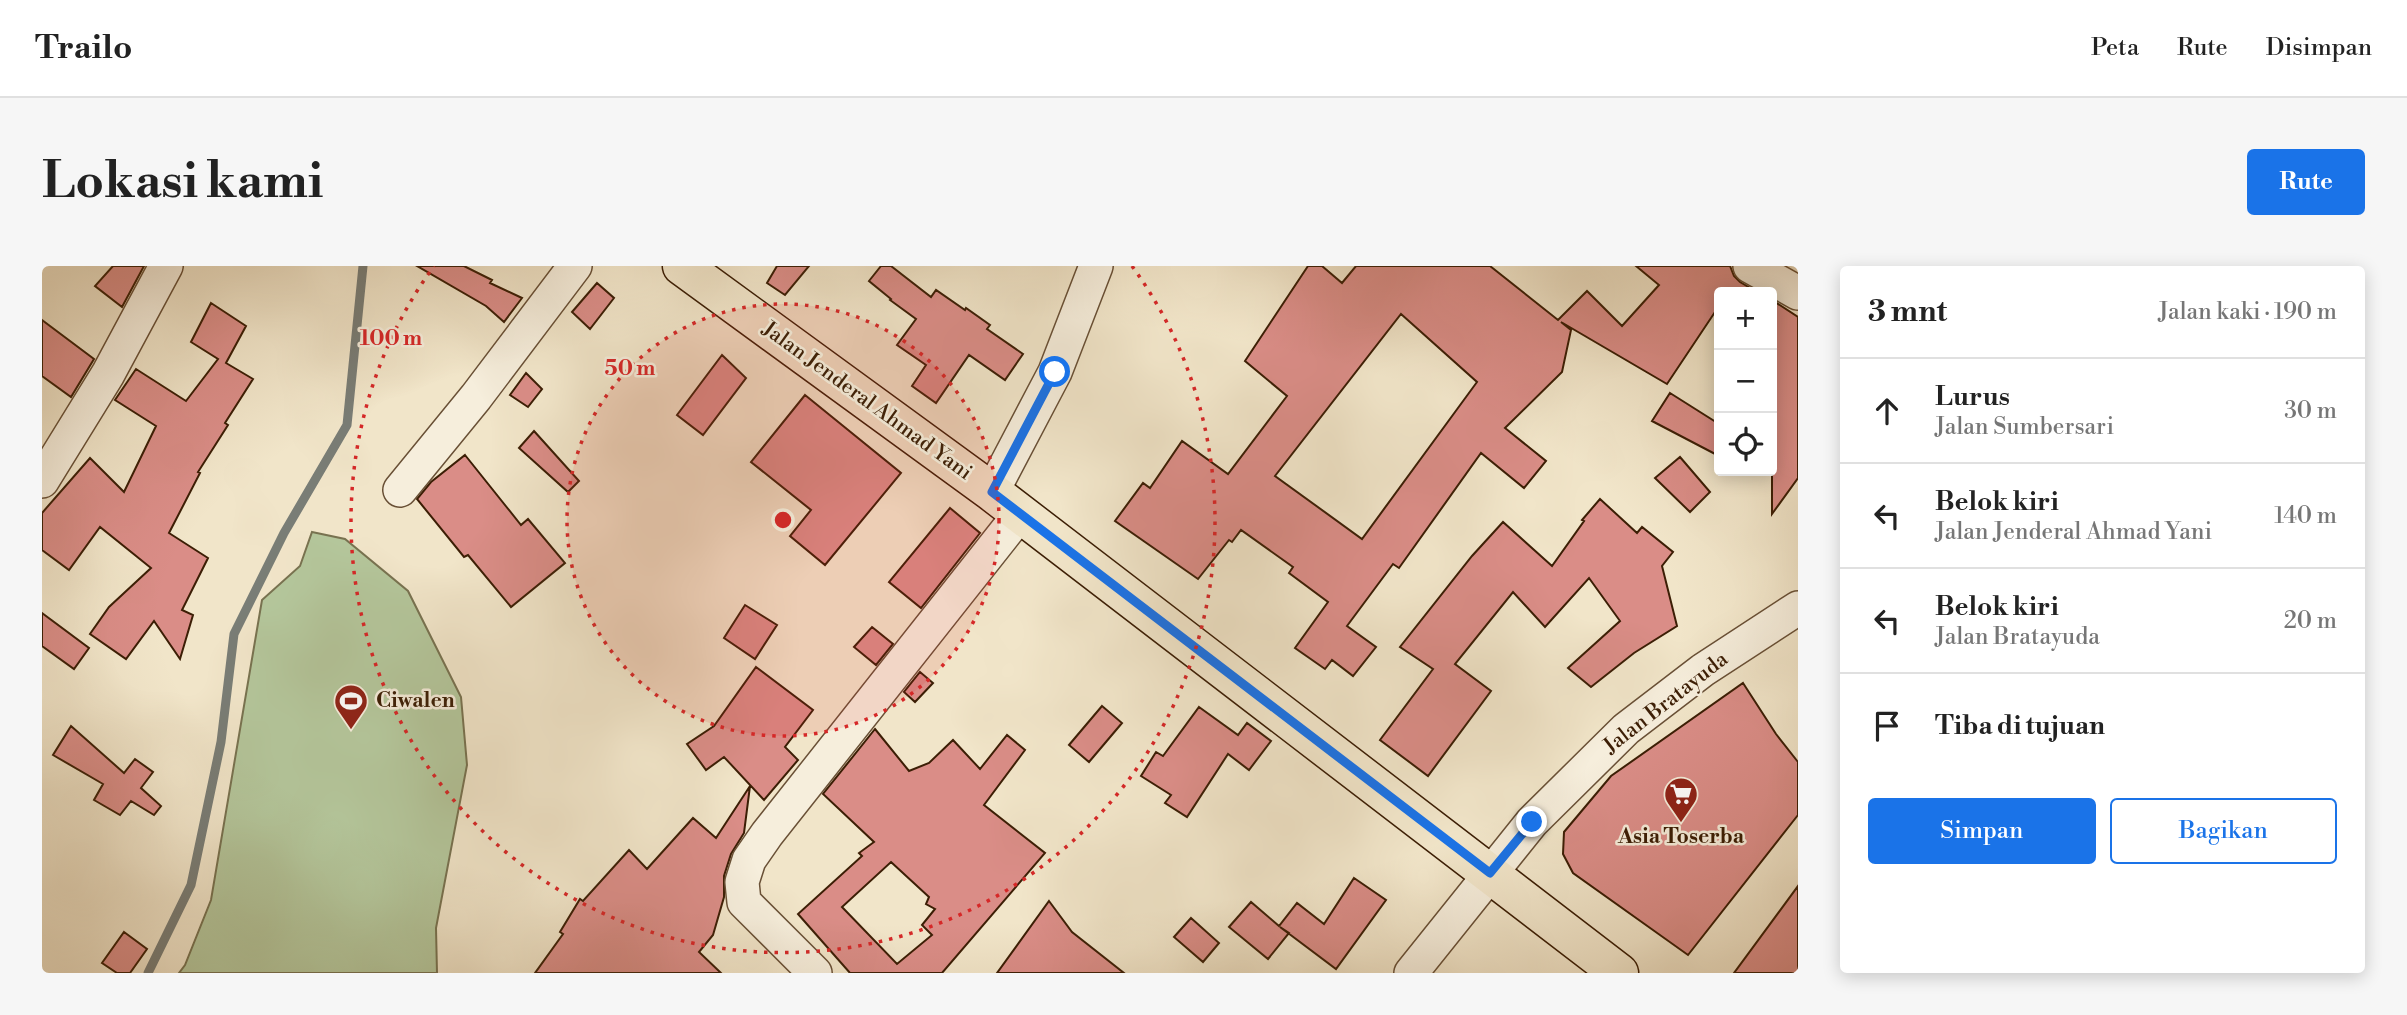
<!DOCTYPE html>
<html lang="id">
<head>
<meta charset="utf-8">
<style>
	body { margin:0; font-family:"Libre Bodoni",serif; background:#f6f6f6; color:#222 }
	.controls { position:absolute; right:21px; top:21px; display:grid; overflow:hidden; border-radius:7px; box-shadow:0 4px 18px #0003 }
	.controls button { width:63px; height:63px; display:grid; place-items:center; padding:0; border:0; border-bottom:2px solid #e0e0e0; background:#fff; color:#222; font:35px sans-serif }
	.stop { position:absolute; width:21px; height:21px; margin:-16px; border:5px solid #1a73e8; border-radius:50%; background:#fff }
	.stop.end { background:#1a73e8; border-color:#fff; box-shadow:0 2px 7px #0008 }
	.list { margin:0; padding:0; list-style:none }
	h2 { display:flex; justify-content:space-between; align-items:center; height:91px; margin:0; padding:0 28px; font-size:30px }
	h2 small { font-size:23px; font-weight:400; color:#767676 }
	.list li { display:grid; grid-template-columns:46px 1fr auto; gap:21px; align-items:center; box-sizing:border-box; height:105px; padding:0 28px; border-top:2px solid #e0e0e0 }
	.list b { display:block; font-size:26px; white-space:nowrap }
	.list p { margin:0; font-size:23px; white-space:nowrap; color:#767676 }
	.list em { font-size:23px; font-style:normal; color:#767676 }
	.actions { display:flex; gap:14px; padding:21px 28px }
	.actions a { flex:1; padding:16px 0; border:2px solid #1a73e8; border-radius:7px; text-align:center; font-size:24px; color:#1a73e8 }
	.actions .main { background:#1a73e8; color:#fff }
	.icon { flex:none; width:38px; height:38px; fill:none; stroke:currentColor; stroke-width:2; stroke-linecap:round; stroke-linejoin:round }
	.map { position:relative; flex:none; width:1756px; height:707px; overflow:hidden; border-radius:7px }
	header { display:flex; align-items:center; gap:42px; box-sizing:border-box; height:98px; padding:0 35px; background:#fff; border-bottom:2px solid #e0e0e0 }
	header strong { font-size:33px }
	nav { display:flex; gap:38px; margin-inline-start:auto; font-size:24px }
	.intro { display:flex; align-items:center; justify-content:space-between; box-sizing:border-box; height:168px; padding:0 42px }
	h1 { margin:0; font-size:49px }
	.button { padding:18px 32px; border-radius:7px; background:#1a73e8; color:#fff; font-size:24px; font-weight:700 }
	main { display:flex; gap:42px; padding:0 42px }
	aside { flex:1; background:#fff; border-radius:7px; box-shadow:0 4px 18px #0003 }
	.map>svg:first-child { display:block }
	.green { fill:#b4c69b; stroke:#787250; stroke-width:2 }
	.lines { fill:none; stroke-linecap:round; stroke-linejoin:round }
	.stream { stroke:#797d76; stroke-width:9 }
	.building { fill:#da8d87; stroke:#3c1e05; stroke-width:2; fill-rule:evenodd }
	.minor-casing { stroke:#695036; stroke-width:36 }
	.major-casing { stroke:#3c1e05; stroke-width:41 }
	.minor { stroke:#f6eedc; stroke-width:33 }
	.major { stroke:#f1e5c9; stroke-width:38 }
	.route { stroke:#1a73e8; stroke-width:9 }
	.ring { fill:none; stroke:#d62828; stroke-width:3.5; stroke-dasharray:3.5 7 }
	.labels { text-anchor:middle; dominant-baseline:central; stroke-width:5; stroke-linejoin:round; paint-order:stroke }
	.street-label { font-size:21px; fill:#3c1e05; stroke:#f6eedc }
	.poi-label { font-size:21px; font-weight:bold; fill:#3c1e05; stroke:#f6eedc; text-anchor:start }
	.centre { fill:#d62828; stroke:#f6eedc; stroke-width:3.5 }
	.ring-label { font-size:21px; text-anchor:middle; font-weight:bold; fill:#d62828; stroke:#f6eedc; stroke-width:5; stroke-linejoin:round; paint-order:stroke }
</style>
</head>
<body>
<header>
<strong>Trailo</strong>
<nav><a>Peta</a><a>Rute</a><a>Disimpan</a></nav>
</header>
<div class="intro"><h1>Lokasi kami</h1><a class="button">Rute</a></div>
<main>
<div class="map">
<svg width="1756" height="707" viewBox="0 0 1756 707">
	<rect width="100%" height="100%" fill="#f1e5c9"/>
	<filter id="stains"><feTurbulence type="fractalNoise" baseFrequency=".00286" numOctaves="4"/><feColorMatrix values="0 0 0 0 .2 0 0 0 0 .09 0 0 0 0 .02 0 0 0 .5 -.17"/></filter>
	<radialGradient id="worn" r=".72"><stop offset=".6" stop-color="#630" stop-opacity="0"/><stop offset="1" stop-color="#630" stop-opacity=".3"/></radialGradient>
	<!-- green -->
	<path class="green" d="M 270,266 L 303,273 L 366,325 L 419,431 L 425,499 L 394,662 L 395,707 L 137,707 L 143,699 L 169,634 L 220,334 L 258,300 Z"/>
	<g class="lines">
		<!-- stream -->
		<path class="stream" d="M 106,707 L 149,619 L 179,476 L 192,368 L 242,267 L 305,159 L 321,0"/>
	</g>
	<!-- building -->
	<path class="building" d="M 71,0 L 102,0 L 80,41 L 53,20 Z
		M 375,0 L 422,0 L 450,14 L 448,17 L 480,32 L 462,56 L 444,40 Z
		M 735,0 L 767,0 L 743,29 L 725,17 Z
		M 839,0 L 849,0 L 889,31 L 894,24 L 923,44 L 924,42 L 948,59 L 945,63 L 981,88 L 963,114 L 927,89 L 894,137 L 870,120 L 884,99 L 855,79 L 874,53 L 848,34 L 849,33 L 827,15 Z
		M 1266,0 L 1280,0 L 1300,17 L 1314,0 L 1448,0 L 1516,54 L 1545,25 L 1580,60 L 1617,19 L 1594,0 L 1688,0 L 1692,10 L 1698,16 L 1715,26 L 1677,26 L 1677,40 L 1625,118 L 1519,56 L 1529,64 L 1520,106 L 1463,162 L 1504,195 L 1482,222 L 1439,187 L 1357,302 L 1351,298 L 1305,360 L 1334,381 L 1311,410 L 1290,394 L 1283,403 L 1253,382 L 1286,336 L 1247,307 L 1251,301 L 1199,264 L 1190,276 L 1187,274 L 1156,313 L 1073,255 L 1101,217 L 1108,222 L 1140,175 L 1186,208 L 1245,130 L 1203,95 ZM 1359,48 L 1435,116 L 1320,273 L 1233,210 Z
		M 555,17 L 572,32 L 548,63 L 530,46 Z
		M 1730,34 L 1756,51 L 1756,212 L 1730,248 Z
		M 169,37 L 204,60 L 184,97 L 211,113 L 183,157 L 186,159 L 156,206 L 158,207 L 127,267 L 166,292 L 140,344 L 151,349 L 138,393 L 112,355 L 84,393 L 48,368 L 67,341 L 109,302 L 58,261 L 27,304 L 0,284 L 0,247 L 48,192 L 82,226 L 114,160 L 73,134 L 94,103 L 144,135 L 176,93 L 149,76 Z
		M 0,54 L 52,93 L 29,131 L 0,110 Z
		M 680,89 L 704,112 L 661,169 L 635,149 Z
		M 484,107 L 500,123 L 486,141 L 468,129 Z
		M 1628,127 L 1677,158 L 1677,190 L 1610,155 Z
		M 763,129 L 859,207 L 783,299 L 748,270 L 769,244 L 709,196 Z
		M 492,165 L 537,215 L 526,226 L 477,182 Z
		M 423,189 L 479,259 L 486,253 L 523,297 L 469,341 L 426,289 L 422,291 L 375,233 L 389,216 Z
		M 1638,191 L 1668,226 L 1648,246 L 1613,212 Z
		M 1558,233 L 1595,267 L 1600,261 L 1631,286 L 1620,300 L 1635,360 L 1592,387 L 1549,421 L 1526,402 L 1578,355 L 1547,312 L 1503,361 L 1471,326 L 1413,398 L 1449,425 L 1386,510 L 1338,474 L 1391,403 L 1358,381 L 1430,290 L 1461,256 L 1510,300 L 1542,255 L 1540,254 Z
		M 908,242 L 938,267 L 879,342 L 847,316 Z
		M 703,339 L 735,359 L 713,393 L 682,372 Z
		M 0,347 L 47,382 L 32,403 L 0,380 Z
		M 830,361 L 851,378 L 834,399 L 812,381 Z
		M 714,401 L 771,444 L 743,481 L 756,494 L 722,534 L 682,491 L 664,504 L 645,478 L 672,460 Z
		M 878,406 L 891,417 L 873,436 L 862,426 Z
		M 1701,417 L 1734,468 L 1756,496 L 1756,549 L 1646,689 L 1531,607 L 1521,588 L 1522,566 L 1569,510 Z
		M 1060,440 L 1080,457 L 1047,496 L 1027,479 Z
		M 1157,441 L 1196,469 L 1205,457 L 1229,475 L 1207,504 L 1186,488 L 1145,551 L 1123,537 L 1129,529 L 1099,510 L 1114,486 L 1121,490 Z
		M 29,460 L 82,507 L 93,493 L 111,506 L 99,522 L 119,540 L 112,549 L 89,535 L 78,549 L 52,534 L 61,518 L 11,489 Z
		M 833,463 L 867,505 L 887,497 L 911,474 L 938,503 L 965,469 L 983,484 L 942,539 L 1003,587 L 900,707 L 808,707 L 756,648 L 820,590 L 817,587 L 832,576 L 781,528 ZM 849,596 L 887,631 L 884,638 L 893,643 L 880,659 L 890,669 L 855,698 L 800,641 Z
		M 708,520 L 702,567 L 689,588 L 682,610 L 682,631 L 671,669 L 657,686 L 679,707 L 493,707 L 521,668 L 518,666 L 538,633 L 541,635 L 587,584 L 605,603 L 651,552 L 674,572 Z
		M 1312,612 L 1344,634 L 1294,703 L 1238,661 L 1247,667 L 1226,693 L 1187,661 L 1209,636 L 1237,660 L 1255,637 L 1282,658 Z
		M 1756,620 L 1756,707 L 1692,707 Z
		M 1007,635 L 1030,666 L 1082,707 L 955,707 Z
		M 1149,652 L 1177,677 L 1161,696 L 1132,671 Z
		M 82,666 L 105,683 L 88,707 L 75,707 L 60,697 Z"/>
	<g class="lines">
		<!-- minor casing -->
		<g class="minor-casing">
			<path id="minor" d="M 1708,0 L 1756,27
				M 0,215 L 66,108 L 124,0
				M 358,224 L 434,131 L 533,0
				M 950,226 L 1013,106 L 1054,0
				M 773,707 L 702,636 L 700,616 L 707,594 L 725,568 L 978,248
				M 1369,707 L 1490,556 L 1584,463 L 1661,404 L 1756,342"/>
		</g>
		<!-- major casing -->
		<g class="major-casing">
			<path id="major" d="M 640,0 L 950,226 L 1577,707"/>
		</g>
		<!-- minor -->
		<use href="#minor" class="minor"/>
		<!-- major -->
		<use href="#major" class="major"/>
	</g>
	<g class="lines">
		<!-- route -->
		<path class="route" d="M 1013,106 L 950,226 L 1448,607 L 1490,556"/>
	</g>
	<!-- distance rings -->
	<circle cx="741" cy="254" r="216" fill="#d62828" fill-opacity=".12"/>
	<g class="ring">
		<circle cx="741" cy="254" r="216"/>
		<path d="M1090 0A432 432 0 1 1 392 0"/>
	</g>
	<!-- icons -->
	<defs>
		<g id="stadium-pin" transform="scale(1.75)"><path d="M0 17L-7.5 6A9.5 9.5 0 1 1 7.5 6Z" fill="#8f2418" stroke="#f6eedc"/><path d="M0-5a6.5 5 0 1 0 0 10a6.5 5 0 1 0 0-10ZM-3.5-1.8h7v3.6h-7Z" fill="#fff"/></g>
		<g id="supermarket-pin" transform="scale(1.75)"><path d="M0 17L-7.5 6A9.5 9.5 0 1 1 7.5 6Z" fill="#8f2418" stroke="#f6eedc"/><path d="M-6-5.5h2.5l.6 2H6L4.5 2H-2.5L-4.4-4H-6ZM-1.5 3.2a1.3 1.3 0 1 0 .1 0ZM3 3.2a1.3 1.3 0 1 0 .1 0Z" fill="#fff"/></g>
	</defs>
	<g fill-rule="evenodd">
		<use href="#stadium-pin" x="309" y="435"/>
		<use href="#supermarket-pin" x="1639" y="528"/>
	</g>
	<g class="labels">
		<!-- street labels -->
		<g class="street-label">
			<text transform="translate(825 135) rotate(36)">Jalan Jenderal Ahmad Yani</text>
			<text transform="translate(1624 437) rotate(-38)">Jalan Bratayuda</text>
		</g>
		<!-- poi labels -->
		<g class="poi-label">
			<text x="334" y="435">Ciwalen</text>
			<text x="1639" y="571" text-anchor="middle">Asia Toserba</text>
		</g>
	</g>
	<circle cx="741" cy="254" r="10" class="centre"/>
	<g class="ring-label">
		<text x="349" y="79">100 m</text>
		<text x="588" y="109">50 m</text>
	</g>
	<rect width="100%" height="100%" filter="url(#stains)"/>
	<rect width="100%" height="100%" fill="url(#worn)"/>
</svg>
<div class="controls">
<button>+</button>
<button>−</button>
<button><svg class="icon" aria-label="locate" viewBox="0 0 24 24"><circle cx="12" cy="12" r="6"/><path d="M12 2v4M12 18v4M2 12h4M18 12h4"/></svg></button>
</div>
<div class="stop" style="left:1013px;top:106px"></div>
<div class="stop end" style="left:1490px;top:556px"></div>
</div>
<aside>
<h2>3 mnt<small>Jalan kaki · 190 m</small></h2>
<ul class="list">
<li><svg class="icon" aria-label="ahead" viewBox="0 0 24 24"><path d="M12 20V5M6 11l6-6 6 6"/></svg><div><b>Lurus</b><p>Jalan Sumbersari</p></div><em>30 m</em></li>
<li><svg class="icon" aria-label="left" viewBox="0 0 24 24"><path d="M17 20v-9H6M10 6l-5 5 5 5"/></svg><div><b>Belok kiri</b><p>Jalan Jenderal Ahmad Yani</p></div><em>140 m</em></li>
<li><svg class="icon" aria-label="left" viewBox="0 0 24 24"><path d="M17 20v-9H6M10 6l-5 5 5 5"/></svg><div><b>Belok kiri</b><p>Jalan Bratayuda</p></div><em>20 m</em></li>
<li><svg class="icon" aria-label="arrive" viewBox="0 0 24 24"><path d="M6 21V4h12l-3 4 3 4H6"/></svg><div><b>Tiba di tujuan</b></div></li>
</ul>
<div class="actions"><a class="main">Simpan</a><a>Bagikan</a></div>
</aside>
</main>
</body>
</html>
